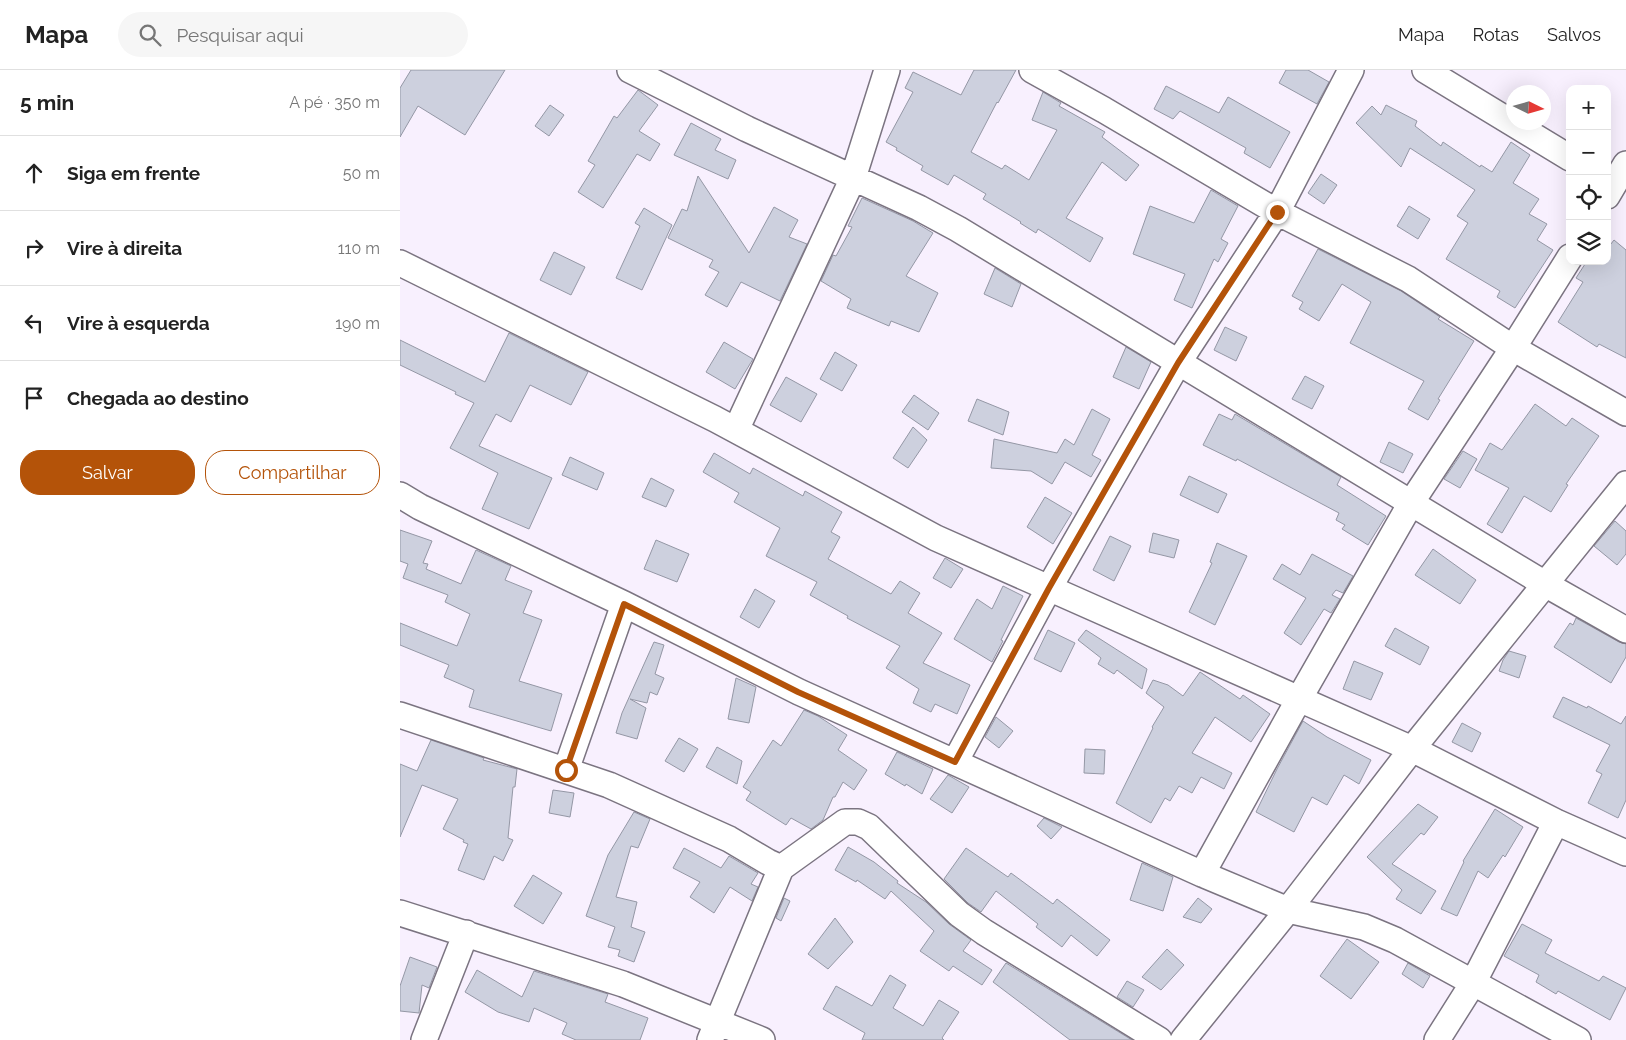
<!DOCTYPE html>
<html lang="pt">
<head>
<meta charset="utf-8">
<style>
	body { margin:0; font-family:Raleway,sans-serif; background:#f6f6f6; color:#222 }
	.controls { position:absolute; right:15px; top:15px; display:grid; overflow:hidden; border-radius:10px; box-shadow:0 5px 20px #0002 }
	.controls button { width:45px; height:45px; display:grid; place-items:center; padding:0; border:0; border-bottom:1px solid #e0e0e0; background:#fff; color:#222; font:25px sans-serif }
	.compass { position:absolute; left:1106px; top:15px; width:45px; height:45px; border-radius:50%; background:#fff; box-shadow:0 5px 20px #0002; rotate:95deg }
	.stop { position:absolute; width:15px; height:15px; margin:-11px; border:4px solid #b45309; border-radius:50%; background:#fff }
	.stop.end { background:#b45309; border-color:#fff; box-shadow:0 1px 5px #0008 }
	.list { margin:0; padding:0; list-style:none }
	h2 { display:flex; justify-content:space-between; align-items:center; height:65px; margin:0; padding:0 20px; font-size:21px }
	h2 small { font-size:16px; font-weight:400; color:#767676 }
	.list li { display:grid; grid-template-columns:32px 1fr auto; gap:15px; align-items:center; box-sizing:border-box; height:75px; padding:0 20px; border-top:1px solid #e0e0e0 }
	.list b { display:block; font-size:19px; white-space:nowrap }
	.list em { font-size:16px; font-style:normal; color:#767676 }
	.actions { display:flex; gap:10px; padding:15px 20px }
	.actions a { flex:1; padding:11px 0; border:1px solid #b45309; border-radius:20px; text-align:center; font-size:18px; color:#b45309 }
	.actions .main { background:#b45309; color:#fff }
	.icon { flex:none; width:28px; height:28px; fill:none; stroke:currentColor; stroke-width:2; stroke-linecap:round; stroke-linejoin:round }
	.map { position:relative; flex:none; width:1226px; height:970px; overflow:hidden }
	header { display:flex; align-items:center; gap:30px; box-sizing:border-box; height:70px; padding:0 25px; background:#fff; border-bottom:1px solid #e0e0e0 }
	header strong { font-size:24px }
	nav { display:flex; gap:28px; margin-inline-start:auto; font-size:18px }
	.search { width:350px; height:45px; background:#f6f6f6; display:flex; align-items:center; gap:12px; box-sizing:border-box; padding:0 18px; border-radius:28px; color:#767676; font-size:19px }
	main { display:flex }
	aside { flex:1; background:#fff }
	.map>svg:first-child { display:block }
	.building { fill:#cdd0de; stroke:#9497a5 }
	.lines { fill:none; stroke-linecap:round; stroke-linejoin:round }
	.street-casing { stroke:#7b7481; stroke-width:28 }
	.street { stroke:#fff; stroke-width:25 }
	.route { stroke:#b45309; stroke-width:6 }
</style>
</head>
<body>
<header>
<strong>Mapa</strong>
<div class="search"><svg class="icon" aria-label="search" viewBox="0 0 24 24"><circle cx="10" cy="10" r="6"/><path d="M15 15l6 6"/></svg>Pesquisar aqui</div>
<nav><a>Mapa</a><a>Rotas</a><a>Salvos</a></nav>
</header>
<main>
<aside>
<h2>5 min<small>A pé · 350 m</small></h2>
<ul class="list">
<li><svg class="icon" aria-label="ahead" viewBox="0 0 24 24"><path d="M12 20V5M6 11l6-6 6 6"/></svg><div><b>Siga em frente</b></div><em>50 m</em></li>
<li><svg class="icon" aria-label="right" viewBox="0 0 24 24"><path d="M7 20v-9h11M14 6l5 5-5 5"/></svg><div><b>Vire à direita</b></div><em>110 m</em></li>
<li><svg class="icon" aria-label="left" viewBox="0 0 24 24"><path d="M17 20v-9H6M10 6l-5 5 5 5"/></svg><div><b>Vire à esquerda</b></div><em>190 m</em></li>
<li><svg class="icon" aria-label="arrive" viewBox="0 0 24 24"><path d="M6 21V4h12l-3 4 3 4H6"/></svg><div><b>Chegada ao destino</b></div></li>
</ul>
<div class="actions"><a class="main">Salvar</a><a>Compartilhar</a></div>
</aside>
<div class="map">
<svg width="1226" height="970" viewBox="0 0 1226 970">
	<rect width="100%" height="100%" fill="#f8f0fe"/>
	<!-- building -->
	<path class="building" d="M 11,0 L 105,0 L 65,65 L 18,36 L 0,67 L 0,18 Z
		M 574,0 L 616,0 L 598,33 L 597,32 L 571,82 L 602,99 L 605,95 L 629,110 L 657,60 L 632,50 L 643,22 L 661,33 L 659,36 L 705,62 L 702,67 L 739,95 L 726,111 L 702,92 L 666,148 L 703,168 L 690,192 L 638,159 L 636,163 L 620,153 L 621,152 L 583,129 L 586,124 L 554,105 L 548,115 L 521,100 L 523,96 L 496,80 L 497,78 L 486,72 L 513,22 L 505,18 L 513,2 L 561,25 Z
		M 886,0 L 908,0 L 929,12 L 917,34 L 879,13 Z
		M 766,16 L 819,43 L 828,27 L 890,62 L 870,98 L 844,83 L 846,78 L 780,41 L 773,49 L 754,39 Z
		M 238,20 L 258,35 L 239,61 L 260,74 L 250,91 L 237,84 L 203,138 L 178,122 L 195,95 L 188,91 L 214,46 L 217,48 Z
		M 150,35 L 164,45 L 149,66 L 135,56 Z
		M 986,35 L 1017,51 L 1015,56 L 1041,76 L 1043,72 L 1080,97 L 1081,95 L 1092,102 L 1111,72 L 1130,85 L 1113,113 L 1139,129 L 1129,144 L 1147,154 L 1137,170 L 1153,180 L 1115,238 L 1097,227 L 1100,221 L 1046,189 L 1068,153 L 1057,146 L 1075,120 L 1010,78 L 1001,97 L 956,53 L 972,36 L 981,45 Z
		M 291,53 L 321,69 L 315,80 L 336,90 L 328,109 L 274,85 Z
		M 921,104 L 937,115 L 924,134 L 908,123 Z
		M 298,106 L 349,183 L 374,137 L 398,150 L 389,167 L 407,174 L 380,231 L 341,212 L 327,237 L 305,225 L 319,202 L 309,197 L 313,190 L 268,168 L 282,139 L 287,141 Z
		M 811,120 L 838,136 L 821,169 L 828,173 L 818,192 L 814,189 L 792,238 L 774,230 L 785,204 L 733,184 L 750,136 L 794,153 Z
		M 462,128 L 513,151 L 533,163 L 506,206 L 538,223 L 519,262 L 491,251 L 489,256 L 447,238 L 451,229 L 421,211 L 433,185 L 436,186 L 452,157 L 448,156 Z
		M 1009,136 L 1030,149 L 1018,169 L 997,156 Z
		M 244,138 L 272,155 L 242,220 L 216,208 L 240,156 L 235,153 Z
		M 1214,170 L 1226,180 L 1226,288 L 1199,274 L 1197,277 L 1158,252 L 1183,212 L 1176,208 L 1187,191 L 1207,191 L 1207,179 Z
		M 918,179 L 1001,221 L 1040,247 L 1038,249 L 1074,271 L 1038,329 L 1040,330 L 1028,350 L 1008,339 L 1024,311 L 950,273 L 971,232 L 942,214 L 919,251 L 899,239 L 903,232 L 892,226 Z
		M 154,182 L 185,197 L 171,225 L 140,210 Z
		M 595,198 L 621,214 L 612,237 L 584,224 Z
		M 825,257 L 847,267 L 836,291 L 814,280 Z
		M 109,263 L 188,302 L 171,335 L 130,315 L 111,352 L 96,344 L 79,376 L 152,408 L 129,459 L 82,439 L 98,403 L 50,378 L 74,333 L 55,324 L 56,322 L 0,295 L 0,270 L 85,312 Z
		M 324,272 L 353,289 L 335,319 L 306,302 Z
		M 726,277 L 751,292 L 739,319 L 713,307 Z
		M 435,282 L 457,295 L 442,321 L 420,309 Z
		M 905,306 L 924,316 L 912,339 L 892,329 Z
		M 386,307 L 417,324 L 401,352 L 370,335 Z
		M 514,325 L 539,343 L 528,360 L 502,342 Z
		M 577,329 L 609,342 L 603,365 L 568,351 Z
		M 1135,334 L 1166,356 L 1172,348 L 1199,366 L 1166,414 L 1168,415 L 1151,442 L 1124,426 L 1102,463 L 1087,454 L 1109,418 L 1075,400 L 1090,373 L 1102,380 Z
		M 692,339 L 710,349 L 692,385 L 701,390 L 691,407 L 665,392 L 652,414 L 631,401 L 591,398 L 594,369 L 657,383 L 665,369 L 674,375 Z
		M 819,344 L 832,350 L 835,344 L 941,407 L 937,415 L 986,446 L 968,475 L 942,459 L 945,455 L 936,450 L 939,443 L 837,389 L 836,391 L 803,375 Z
		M 513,357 L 527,370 L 508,398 L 493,388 Z
		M 989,372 L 1013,384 L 1003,403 L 980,392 Z
		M 1063,381 L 1077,389 L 1060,418 L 1044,409 Z
		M 314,383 L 350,404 L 353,398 L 403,426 L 405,421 L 442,442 L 431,462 L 440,467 L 428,489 L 491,524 L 500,511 L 520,523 L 508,543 L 542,563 L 523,593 L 570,615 L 557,644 L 535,634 L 531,642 L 513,633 L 519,619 L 486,598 L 500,576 L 447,548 L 448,546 L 410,525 L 417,512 L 366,486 L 380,458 L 334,432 L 339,423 L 303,402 Z
		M 170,387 L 204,403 L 197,420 L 162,405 Z
		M 789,406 L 827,424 L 818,443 L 780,425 Z
		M 251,408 L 274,420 L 266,437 L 242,427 Z
		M 645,427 L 672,443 L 653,474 L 627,457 Z
		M 1215,451 L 1226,461 L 1226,484 L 1217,495 L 1194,476 Z
		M 0,460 L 32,471 L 23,493 L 28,494 L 26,499 L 61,514 L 76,480 L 111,496 L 105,510 L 132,521 L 123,543 L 142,550 L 119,611 L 162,624 L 151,661 L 69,637 L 74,620 L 44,607 L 49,595 L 0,575 L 0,553 L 57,576 L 70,544 L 45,532 L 48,525 L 3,508 L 8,494 L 0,491 Z
		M 753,463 L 779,470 L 774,488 L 749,482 Z
		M 710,466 L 731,476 L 714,511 L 693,500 Z
		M 256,470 L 289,484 L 277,512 L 244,499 Z
		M 817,473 L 847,486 L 815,555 L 789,542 L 812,493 L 810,492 Z
		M 1033,479 L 1076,510 L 1060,534 L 1015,505 Z
		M 912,484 L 953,506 L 943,523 L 936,520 L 932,525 L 940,529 L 931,543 L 924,539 L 901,575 L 884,563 L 906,528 L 873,509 L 882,494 L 900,505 Z
		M 545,488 L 563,499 L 551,518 L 533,508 Z
		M 603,516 L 623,526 L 601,570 L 603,571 L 592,592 L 554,569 L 577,529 L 592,539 Z
		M 355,519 L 375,531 L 359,558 L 340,547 Z
		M 1176,548 L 1219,572 L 1226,574 L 1226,587 L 1211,613 L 1154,577 L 1170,553 L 1173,555 Z
		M 995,558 L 1029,577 L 1020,595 L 985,576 Z
		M 648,560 L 675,573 L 661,602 L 634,589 Z
		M 686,560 L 747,599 L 742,619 L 717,600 L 714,604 L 698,594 L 701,588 L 678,570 Z
		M 254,572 L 264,575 L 255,604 L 264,608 L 257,625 L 250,622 L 247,633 L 230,629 L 246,638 L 237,669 L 216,663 L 222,643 Z
		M 1109,581 L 1126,586 L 1119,608 L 1099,601 L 1103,590 Z
		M 954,591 L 983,603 L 971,630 L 943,619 Z
		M 800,602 L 840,629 L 843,625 L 870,644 L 851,672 L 815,647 L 792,683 L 832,703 L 824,719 L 801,707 L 792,723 L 779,716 L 770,731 L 765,728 L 751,753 L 716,733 L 753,658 L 752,657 L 764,637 L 746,623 L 753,610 L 768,615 L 783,626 Z
		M 336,608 L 356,617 L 349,653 L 328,649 Z
		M 1163,627 L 1187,638 L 1188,636 L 1221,654 L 1226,646 L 1226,730 L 1218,748 L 1188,733 L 1202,704 L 1196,701 L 1210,675 L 1153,647 Z
		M 404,640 L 418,646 L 447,665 L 438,680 L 467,700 L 454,720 L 443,712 L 435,727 L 433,727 L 423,750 L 411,759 L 391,748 L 386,755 L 346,730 L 351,722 L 343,717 L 373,670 L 381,676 Z
		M 596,647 L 613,661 L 599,678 L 585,667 Z
		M 903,651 L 927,667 L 971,690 L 959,714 L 944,705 L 927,735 L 912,727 L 894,762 L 856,742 L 877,699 Z
		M 1062,653 L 1081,663 L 1072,682 L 1052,672 Z
		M 279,668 L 298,679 L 284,702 L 265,691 Z
		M 31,670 L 84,688 L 83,690 L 117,699 L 115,717 L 113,717 L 108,768 L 113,770 L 103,791 L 94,786 L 84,810 L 58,800 L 68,774 L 63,772 L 64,770 L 43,759 L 58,729 L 22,715 L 0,767 L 0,694 L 17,701 Z
		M 317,677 L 342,691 L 337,714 L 306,697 Z
		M 685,679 L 705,680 L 704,704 L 684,703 Z
		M 497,682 L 533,699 L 522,724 L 506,714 L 505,716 L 485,704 Z
		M 548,705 L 569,717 L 552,743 L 530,729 Z
		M 153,720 L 174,723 L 170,747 L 149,743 Z
		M 1018,734 L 1038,747 L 1024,765 L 1021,763 L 992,794 L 1036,821 L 1021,844 L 996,829 L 1002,820 L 967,787 Z
		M 1095,739 L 1123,757 L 1105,787 L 1103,785 L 1088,808 L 1078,801 L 1057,846 L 1041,839 L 1064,792 L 1063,791 Z
		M 234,742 L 250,749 L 238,778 L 231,776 L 216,827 L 237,832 L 231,857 L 245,862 L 234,892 L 218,886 L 220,880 L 208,877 L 215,857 L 186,846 L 208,785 Z
		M 644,748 L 662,757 L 651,769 L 637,756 Z
		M 448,777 L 474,792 L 498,811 L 497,813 L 526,832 L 549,854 L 571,870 L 563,881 L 592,900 L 582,915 L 553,896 L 549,901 L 520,881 L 534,861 L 491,821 L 485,829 L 457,810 L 456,812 L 435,800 Z
		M 284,778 L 321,798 L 329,786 L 358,803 L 351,814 L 358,817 L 352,831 L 330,817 L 314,843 L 290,827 L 300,812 L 273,798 Z
		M 566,778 L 608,807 L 611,803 L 653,834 L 657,829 L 710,870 L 697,886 L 671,865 L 662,877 L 636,857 L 638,854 L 596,821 L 581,842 L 568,833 L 544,809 Z
		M 742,793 L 773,807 L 763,841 L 730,830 Z
		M 133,805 L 162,823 L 143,854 L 114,836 Z
		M 384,828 L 390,831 L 381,851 L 376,848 Z
		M 798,828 L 812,839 L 801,853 L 783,847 Z
		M 435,848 L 453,872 L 428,899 L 408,884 Z
		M 1122,854 L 1152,870 L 1145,883 L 1199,911 L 1203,906 L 1226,918 L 1210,950 L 1158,921 L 1156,924 L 1136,912 L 1139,905 L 1104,886 Z
		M 947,869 L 979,892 L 951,929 L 920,906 Z
		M 767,879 L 784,895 L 761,920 L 742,907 Z
		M 10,887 L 37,897 L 29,918 L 22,915 L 19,943 L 0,941 L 0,916 Z
		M 606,893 L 732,970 L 670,970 L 593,912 Z
		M 1008,893 L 1030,906 L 1023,918 L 1002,904 Z
		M 77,900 L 122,927 L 134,901 L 208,924 L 205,932 L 248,948 L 240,970 L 176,970 L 162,964 L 167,953 L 134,938 L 129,952 L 98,942 L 65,922 Z
		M 490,905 L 506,915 L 493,938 L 523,956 L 539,930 L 559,942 L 542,968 L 544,970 L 462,970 L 465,963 L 423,939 L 436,916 L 472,936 Z
		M 727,911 L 744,920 L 733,937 L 717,927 Z"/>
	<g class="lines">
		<!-- street casing -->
		<g class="street-casing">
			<path id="street" d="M 230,0 L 347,59 L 519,138 L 558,159 L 1145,514 L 1226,560
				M 632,0 L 704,40 L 877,142 L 1008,209 L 1113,278 L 1226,343
				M 1025,0 L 1170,88
				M 1207,126 L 1226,94
				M 0,193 L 315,349 L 536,468 L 1012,679 L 1156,752 L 1226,783
				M 336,360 L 453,108 L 487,0
				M 0,425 L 20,437 L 224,534 L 399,622 L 802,804 L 888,840 L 964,857 L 995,870 L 1178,970
				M 0,645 L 209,715 L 329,769 L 368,792 L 381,798 L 445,752 L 458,752 L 469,757 L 559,844 L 584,862 L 759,970
				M 555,692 L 649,518 L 778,293 L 877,142 L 951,0
				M 166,700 L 224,534
				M 802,804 L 899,629 L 1011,433 L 1113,278 L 1170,187
				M 0,843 L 223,914 L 362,970
				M 24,970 L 66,863
				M 310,970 L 381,798
				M 783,970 L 888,840 L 1012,679 L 1226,414
				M 1037,970 L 1073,913 L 1156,752"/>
		</g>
		<!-- street -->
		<use href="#street" class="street"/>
	</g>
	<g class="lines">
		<!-- route -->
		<path class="route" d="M 166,700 L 224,534 L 398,622 L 555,692 L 649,518 L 778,293 L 877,142"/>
	</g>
</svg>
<div class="controls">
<button>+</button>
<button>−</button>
<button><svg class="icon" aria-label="locate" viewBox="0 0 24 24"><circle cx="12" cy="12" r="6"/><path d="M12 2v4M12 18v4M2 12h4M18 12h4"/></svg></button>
<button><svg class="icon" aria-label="layers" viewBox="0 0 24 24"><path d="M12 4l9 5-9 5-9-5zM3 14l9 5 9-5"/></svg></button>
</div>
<svg class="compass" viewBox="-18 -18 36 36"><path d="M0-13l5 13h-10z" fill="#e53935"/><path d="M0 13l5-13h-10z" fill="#767676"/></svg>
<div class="stop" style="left:166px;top:700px"></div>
<div class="stop end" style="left:877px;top:142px"></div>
</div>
</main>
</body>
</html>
